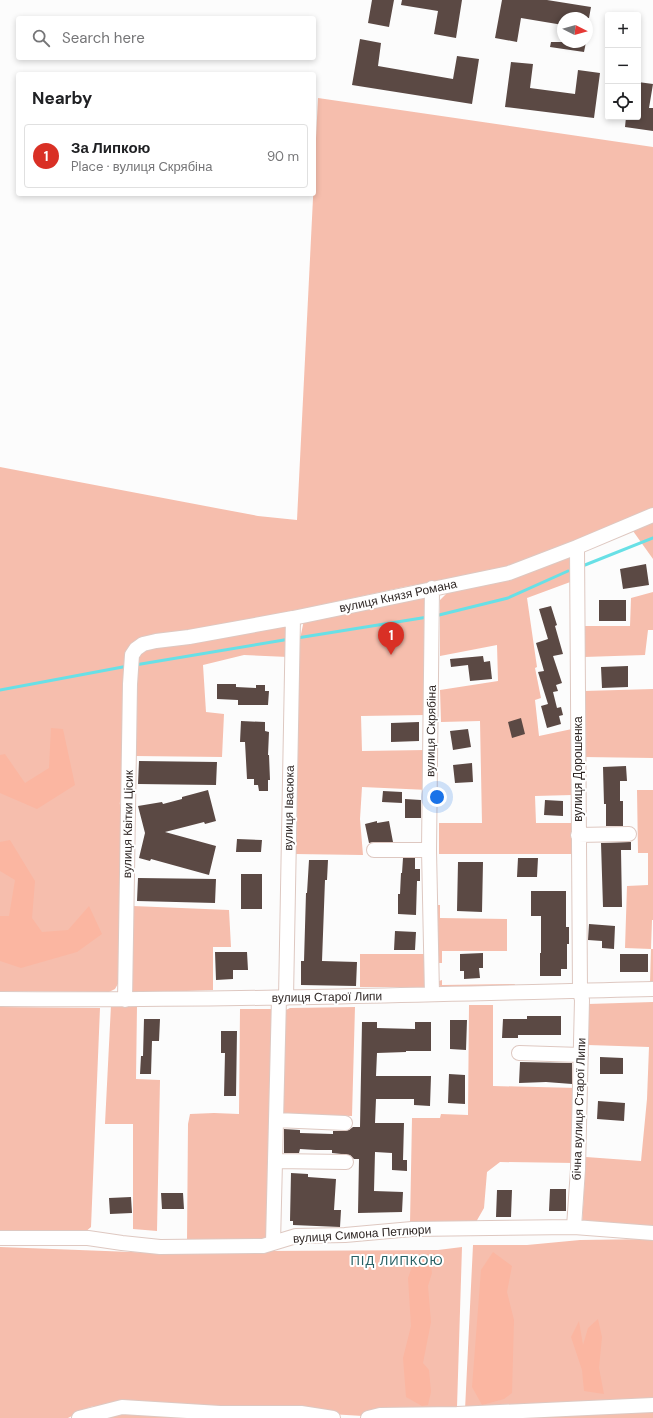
<!DOCTYPE html>
<html lang="en">
<head>
<meta charset="utf-8">
<style>
	body { margin:0; font-family:"DM Sans",sans-serif; background:#f2f2f2; color:#202124 }
	.controls { position:absolute; right:12px; top:12px; display:grid; overflow:hidden; border-radius:4px; box-shadow:0 2px 6px #0003 }
	.controls button { width:36px; height:36px; display:grid; place-items:center; padding:0; border:0; border-bottom:1px solid #e0e0e0; background:#fff; color:#202124; font:20px sans-serif }
	.compass { position:absolute; left:557px; top:12px; width:36px; height:36px; border-radius:50%; background:#fff; box-shadow:0 2px 6px #0003; rotate:96deg }
	.you { position:absolute; left:437px; top:797px; width:14px; height:14px; margin:-10px; border:3px solid #fff; border-radius:50%; background:#1a73e8; box-shadow:0 0 0 6px #1a73e833 }
	.badge { display:grid; place-items:center; width:26px; height:26px; border-radius:50%; background:#d93025; color:#fff; font-size:13px; font-weight:700 }
	.pin { position:absolute; translate:-50% -33px; filter:drop-shadow(0 1px 2px #0008) }
	.pin::after { content:''; position:absolute; top:21px; width:14px; height:12px; background:inherit; clip-path:polygon(0 0,100% 0,50% 100%) }
	.list { margin:0; padding:0; list-style:none }
	h2 { display:flex; justify-content:space-between; align-items:center; height:52px; margin:0; padding:0 16px; font-size:17px }
	h2 small { font-size:13px; font-weight:400; color:#757577 }
	.list li { display:grid; grid-template-columns:26px 1fr auto; gap:12px; align-items:center; box-sizing:border-box; height:64px; margin:0 8px 8px; padding:0 8px; border:1px solid #e0e0e0; border-radius:4px }
	.list b { display:block; font-size:15px; white-space:nowrap }
	.list p { margin:0; font-size:13px; white-space:nowrap; color:#757577 }
	.list em { font-size:13px; font-style:normal; color:#757577 }
	.icon { flex:none; width:22px; height:22px; fill:none; stroke:currentColor; stroke-width:2; stroke-linecap:round; stroke-linejoin:round }
	.map { position:relative; flex:none; width:653px; height:1418px; overflow:hidden }
	.search { position:absolute; background:#fff; box-shadow:0 2px 6px #0003; left:16px; top:16px; width:300px; height:44px; display:flex; align-items:center; gap:10px; box-sizing:border-box; padding:0 14px; border-radius:4px; color:#757577; font-size:15px }
	.panel { position:absolute; background:#fff; box-shadow:0 2px 6px #0003; left:16px; top:72px; width:300px; height:124px; border-radius:4px }
	.map>svg:first-child { display:block }
	.green { fill:#f6bead }
	.forest { fill:#fbb6a1 }
	.lines { fill:none; stroke-linecap:round; stroke-linejoin:round }
	.stream { stroke:#68e0e6; stroke-width:3 }
	.building { fill:#5b4944 }
	.minor-casing { stroke:#dec8c1; stroke-width:16 }
	.minor { stroke:#fff; stroke-width:14 }
	.labels { text-anchor:middle; dominant-baseline:central; stroke-width:4; stroke-linejoin:round; paint-order:stroke }
	.street-label { font-size:12px; fill:#302826; stroke:#fff }
	.neighbourhood-label { font-size:13px; letter-spacing:1px; fill:#276164; stroke:#fff }
</style>
</head>
<body>
<div class="map">
<svg width="653" height="1418" viewBox="0 0 653 1418">
	<rect width="100%" height="100%" fill="#fcfcfc"/>
	<!-- green -->
	<path class="green" d="M 318,98 L 653,147 L 653,511 L 503,569 L 404,587 L 195,632 L 139,639 C 133,642 130,644 127,650 L 122,796 C 119,802 119,806 123,812 L 120,863 L 122,867 L 119,982 L 115,989 L 109,992 L 0,991 L 0,467 L 258,516 L 297,520 Z
		M 653,523 L 653,566 L 653,559 L 633,531 Z
		M 572,556 L 573,581 L 527,598 L 537,667 L 535,668 L 541,698 L 535,700 L 539,736 L 572,729 L 572,795 L 535,796 L 536,823 L 572,823 L 572,854 L 439,854 L 439,823 L 482,823 L 480,721 L 441,722 L 440,690 L 498,681 L 497,645 L 440,656 L 440,600 L 451,589 Z
		M 653,592 L 653,630 L 648,630 L 645,655 L 584,657 L 584,626 L 630,626 L 631,598 Z
		M 426,596 L 426,715 L 361,716 L 362,751 L 426,750 L 428,790 L 362,787 L 360,819 L 363,855 L 295,854 L 300,639 L 304,620 Z
		M 288,624 L 288,657 L 244,655 L 203,665 L 206,712 L 224,714 L 222,757 L 135,756 L 136,691 L 138,656 L 145,649 Z
		M 653,689 L 653,758 L 584,757 L 584,691 Z
		M 637,790 L 653,790 L 653,920 L 652,920 L 651,949 L 653,949 L 653,983 L 650,983 L 651,949 L 625,948 L 627,886 L 648,885 L 648,853 L 638,853 Z
		M 438,905 L 440,905 L 440,918 L 507,919 L 507,951 L 442,951 L 442,963 L 438,963 Z
		M 133,906 L 229,910 L 231,947 L 213,947 L 213,990 L 134,993 L 131,991 Z
		M 360,954 L 424,954 L 424,987 L 360,987 Z
		M 442,980 L 442,985 L 515,984 L 514,987 L 441,987 L 438,984 L 439,981 Z
		M 653,1002 L 653,1227 L 582,1224 L 586,1157 L 641,1161 L 647,1099 L 649,1047 L 588,1045 L 588,1004 Z
		M 111,1005 L 137,1006 L 136,1079 L 160,1080 L 157,1231 L 133,1229 L 133,1124 L 105,1124 Z
		M 469,1005 L 493,1005 L 493,1086 L 577,1088 L 574,1163 L 500,1162 L 487,1172 L 484,1208 L 476,1222 L 410,1223 L 412,1118 L 440,1118 L 441,1114 L 468,1115 Z
		M 0,1007 L 100,1008 L 91,1227 L 84,1233 L 0,1234 Z
		M 355,1007 L 352,1116 L 282,1114 L 284,1015 L 286,1010 L 290,1008 Z
		M 240,1009 L 273,1009 L 270,1241 L 187,1241 L 188,1124 L 190,1114 L 214,1113 L 239,1114 Z
		M 653,1239 L 653,1399 L 465,1410 L 473,1245 L 527,1245 L 580,1240 Z
		M 0,1247 L 158,1253 L 265,1251 L 438,1250 L 462,1247 L 457,1407 L 380,1408 L 363,1416 L 124,1402 L 90,1407 L 68,1418 L 0,1418 Z
		M 653,1411 L 653,1418 L 513,1418 Z
		M 122,1413 L 203,1418 L 105,1418 Z"/>
	<!-- forest -->
	<path class="forest" d="M 51,728 L 63,729 L 75,785 L 37,809 L 0,793 L 0,755 L 5,754 L 25,783 L 49,768 Z
		M 10,840 L 35,881 L 32,918 L 42,932 L 68,930 L 89,906 L 102,934 L 77,952 L 21,968 L 0,961 L 0,916 L 9,916 L 15,880 L 0,871 L 0,842 Z
		M 493,1252 L 512,1266 L 507,1292 L 514,1320 L 512,1393 L 504,1399 L 482,1405 L 472,1387 L 481,1270 Z
		M 425,1255 L 430,1260 L 432,1273 L 428,1286 L 431,1322 L 423,1363 L 429,1370 L 431,1392 L 428,1405 L 422,1406 L 406,1397 L 403,1358 L 411,1326 L 408,1278 L 414,1261 Z
		M 598,1319 L 602,1337 L 599,1368 L 604,1394 L 584,1391 L 582,1370 L 571,1337 L 579,1321 L 583,1345 L 588,1328 Z"/>
	<g class="lines">
		<!-- stream -->
		<path class="stream" d="M 585,565 L 653,538
			M 435,616 L 508,598 L 568,571
			M 297,638 L 428,617
			M 135,665 L 290,639
			M 0,690 L 128,666"/>
	</g>
	<!-- building -->
	<path class="building" d="M 372,0 L 394,0 L 389,27 L 368,23 Z
		M 402,0 L 462,0 L 456,38 L 434,34 L 438,11 L 401,5 Z
		M 502,0 L 547,0 L 591,7 L 589,18 L 563,18 L 563,25 L 521,18 L 517,42 L 495,38 Z
		M 360,39 L 381,43 L 378,66 L 453,79 L 457,56 L 479,59 L 472,104 L 352,85 Z
		M 551,42 L 586,42 L 584,52 L 550,47 Z
		M 511,62 L 533,64 L 530,88 L 575,94 L 578,70 L 600,73 L 594,118 L 505,107 Z
		M 638,82 L 653,84 L 649,108 L 653,108 L 653,131 L 625,127 L 626,117 L 638,117 Z
		M 646,564 L 649,585 L 623,589 L 620,569 Z
		M 599,600 L 626,600 L 626,621 L 599,621 Z
		M 551,606 L 557,625 L 555,626 L 563,654 L 553,656 L 562,683 L 556,685 L 558,691 L 553,692 L 557,708 L 561,707 L 563,715 L 559,716 L 561,724 L 547,728 L 541,706 L 548,704 L 538,672 L 544,671 L 536,643 L 548,639 L 539,609 Z
		M 483,656 L 484,662 L 490,661 L 492,679 L 470,681 L 468,665 L 451,667 L 450,659 Z
		M 628,666 L 628,687 L 602,688 L 601,667 Z
		M 217,684 L 236,684 L 236,687 L 256,688 L 256,685 L 265,685 L 265,691 L 269,691 L 268,705 L 238,705 L 238,700 L 217,699 Z
		M 521,718 L 525,734 L 512,738 L 508,722 Z
		M 241,721 L 265,722 L 265,731 L 269,732 L 268,755 L 269,755 L 270,780 L 268,780 L 268,791 L 259,791 L 258,785 L 254,785 L 254,779 L 247,779 L 245,742 L 240,742 Z
		M 419,722 L 419,741 L 391,742 L 391,723 Z
		M 468,729 L 471,747 L 453,750 L 450,731 Z
		M 139,761 L 217,762 L 216,785 L 138,784 Z
		M 472,763 L 473,782 L 455,783 L 453,765 Z
		M 626,766 L 627,781 L 620,781 L 620,801 L 623,801 L 623,826 L 606,826 L 606,804 L 604,804 L 603,767 Z
		M 208,790 L 216,821 L 205,824 L 204,822 L 165,832 L 216,846 L 209,875 L 151,859 L 150,861 L 139,858 L 145,833 L 138,806 L 162,802 L 163,804 L 182,799 L 182,797 Z
		M 383,791 L 402,792 L 402,803 L 382,802 Z
		M 405,799 L 421,800 L 421,818 L 405,818 Z
		M 545,800 L 563,801 L 563,816 L 544,815 Z
		M 377,821 L 377,823 L 389,821 L 393,842 L 374,842 L 369,843 L 365,824 Z
		M 237,839 L 262,840 L 261,852 L 236,852 Z
		M 631,842 L 631,850 L 621,850 L 622,907 L 603,907 L 601,843 Z
		M 403,858 L 415,858 L 415,869 L 420,869 L 420,881 L 417,881 L 416,915 L 398,914 L 398,894 L 400,894 L 401,873 L 402,873 Z
		M 518,858 L 538,858 L 537,877 L 517,877 Z
		M 309,860 L 328,860 L 327,880 L 325,880 L 322,961 L 357,962 L 356,986 L 301,985 L 301,961 L 304,961 L 306,893 L 307,893 Z
		M 458,862 L 483,862 L 482,912 L 457,911 Z
		M 241,874 L 262,874 L 262,909 L 241,909 Z
		M 138,878 L 216,879 L 215,903 L 137,901 Z
		M 531,891 L 566,891 L 566,927 L 569,927 L 569,944 L 567,944 L 567,969 L 561,969 L 561,976 L 540,976 L 540,953 L 541,953 L 541,916 L 531,916 Z
		M 589,924 L 615,926 L 614,949 L 602,948 L 602,941 L 588,940 Z
		M 395,931 L 416,932 L 415,950 L 394,950 Z
		M 215,952 L 247,952 L 248,970 L 233,970 L 233,979 L 216,980 Z
		M 483,953 L 483,968 L 479,968 L 480,978 L 464,979 L 464,971 L 460,971 L 460,954 Z
		M 620,954 L 648,954 L 648,972 L 620,972 Z
		M 527,1016 L 561,1016 L 561,1035 L 518,1035 L 518,1038 L 502,1038 L 503,1019 L 527,1019 Z
		M 144,1019 L 160,1019 L 159,1041 L 152,1041 L 151,1074 L 140,1074 L 141,1056 L 143,1056 Z
		M 450,1020 L 467,1020 L 466,1050 L 450,1049 Z
		M 362,1022 L 377,1022 L 377,1028 L 415,1029 L 415,1022 L 431,1022 L 431,1051 L 406,1051 L 406,1052 L 377,1053 L 376,1076 L 431,1076 L 430,1106 L 414,1105 L 414,1099 L 376,1099 L 375,1123 L 404,1123 L 403,1160 L 407,1160 L 407,1171 L 392,1170 L 392,1153 L 375,1152 L 374,1191 L 403,1192 L 402,1212 L 358,1213 L 359,1159 L 354,1159 L 350,1155 L 332,1153 L 332,1150 L 316,1150 L 300,1149 L 299,1153 L 284,1153 L 284,1129 L 300,1130 L 300,1133 L 333,1134 L 333,1131 L 345,1131 L 349,1130 L 353,1127 L 360,1127 Z
		M 221,1031 L 237,1031 L 236,1096 L 224,1096 L 225,1053 L 221,1053 Z
		M 600,1057 L 623,1058 L 623,1074 L 600,1074 Z
		M 520,1062 L 572,1063 L 572,1084 L 546,1082 L 519,1083 Z
		M 449,1074 L 465,1075 L 465,1104 L 448,1103 Z
		M 598,1101 L 625,1103 L 624,1121 L 597,1119 Z
		M 291,1173 L 308,1174 L 308,1177 L 336,1179 L 334,1210 L 341,1210 L 340,1227 L 293,1225 L 293,1221 L 290,1221 Z
		M 550,1189 L 566,1189 L 566,1211 L 549,1211 Z
		M 497,1190 L 512,1190 L 511,1217 L 496,1217 Z
		M 161,1193 L 183,1193 L 184,1209 L 162,1209 Z
		M 131,1197 L 132,1213 L 110,1214 L 109,1198 Z"/>
	<g class="lines">
		<!-- minor casing -->
		<g class="minor-casing">
			<path id="minor" d="M 578,835 L 629,834
				M 374,850 L 429,850
				M 432,994 L 429,850 L 432,588
				M 286,998 L 293,618
				M 0,999 C 218,1001 435,994 653,989
				M 125,1000 L 130,684 L 132,655 L 136,649 L 143,644 L 156,641 L 189,637 L 293,618 L 509,573 L 577,547 L 653,515
				M 519,1053 L 581,1055
				M 276,1120 L 345,1123
				M 275,1161 L 346,1162
				M 574,1227 L 578,1169 L 582,1000 L 580,991 L 577,547
				M 0,1238 L 88,1238 L 122,1243 L 160,1247 L 263,1246 L 296,1236 L 345,1235 L 412,1229 L 574,1227 L 653,1233
				M 273,1243 L 279,998
				M 79,1418 L 122,1407 L 220,1413 L 301,1413 L 333,1418
				M 368,1418 L 380,1415 L 457,1414 L 653,1405"/>
		</g>
		<!-- minor -->
		<use href="#minor" class="minor"/>
	</g>
	<g class="labels">
		<!-- street labels -->
		<g class="street-label">
			<text transform="translate(398 596) rotate(-12)">вулиця Князя Романа</text>
			<text transform="translate(431 731) rotate(-89)">вулиця Скрябіна</text>
			<text transform="translate(578 769) rotate(-90)">вулиця Дорошенка</text>
			<text transform="translate(289 808) rotate(-89)">вулиця Івасюка</text>
			<text transform="translate(128 824) rotate(-89)">вулиця Квітки Цісик</text>
			<text transform="translate(327 997) rotate(-1)">вулиця Старої Липи</text>
			<text transform="translate(579 1109) rotate(-88)">бічна вулиця Старої Липи</text>
			<text transform="translate(362 1234) rotate(-4)">вулиця Симона Петлюри</text>
		</g>
		<!-- neighbourhood labels -->
		<g class="neighbourhood-label">
			<text x="397" y="1260">ПІД ЛИПКОЮ</text>
		</g>
	</g>
</svg>
<div class="controls">
<button>+</button>
<button>−</button>
<button><svg class="icon" aria-label="locate" viewBox="0 0 24 24"><circle cx="12" cy="12" r="6"/><path d="M12 2v4M12 18v4M2 12h4M18 12h4"/></svg></button>
</div>
<svg class="compass" viewBox="-18 -18 36 36"><path d="M0-13l5 13h-10z" fill="#e53935"/><path d="M0 13l5-13h-10z" fill="#757577"/></svg>
<div class="you"></div>
<div class="pin badge" style="left:391px;top:655px">1</div>
<div class="search"><svg class="icon" aria-label="search" viewBox="0 0 24 24"><circle cx="10" cy="10" r="6"/><path d="M15 15l6 6"/></svg>Search here</div>
<section class="panel">
<h2>Nearby<small></small></h2>
<ul class="list">
<li><span class="badge">1</span><div><b>За Липкою</b><p>Place · вулиця Скрябіна</p></div><em>90 m</em></li>
</ul>
</section>
</div>
</body>
</html>
